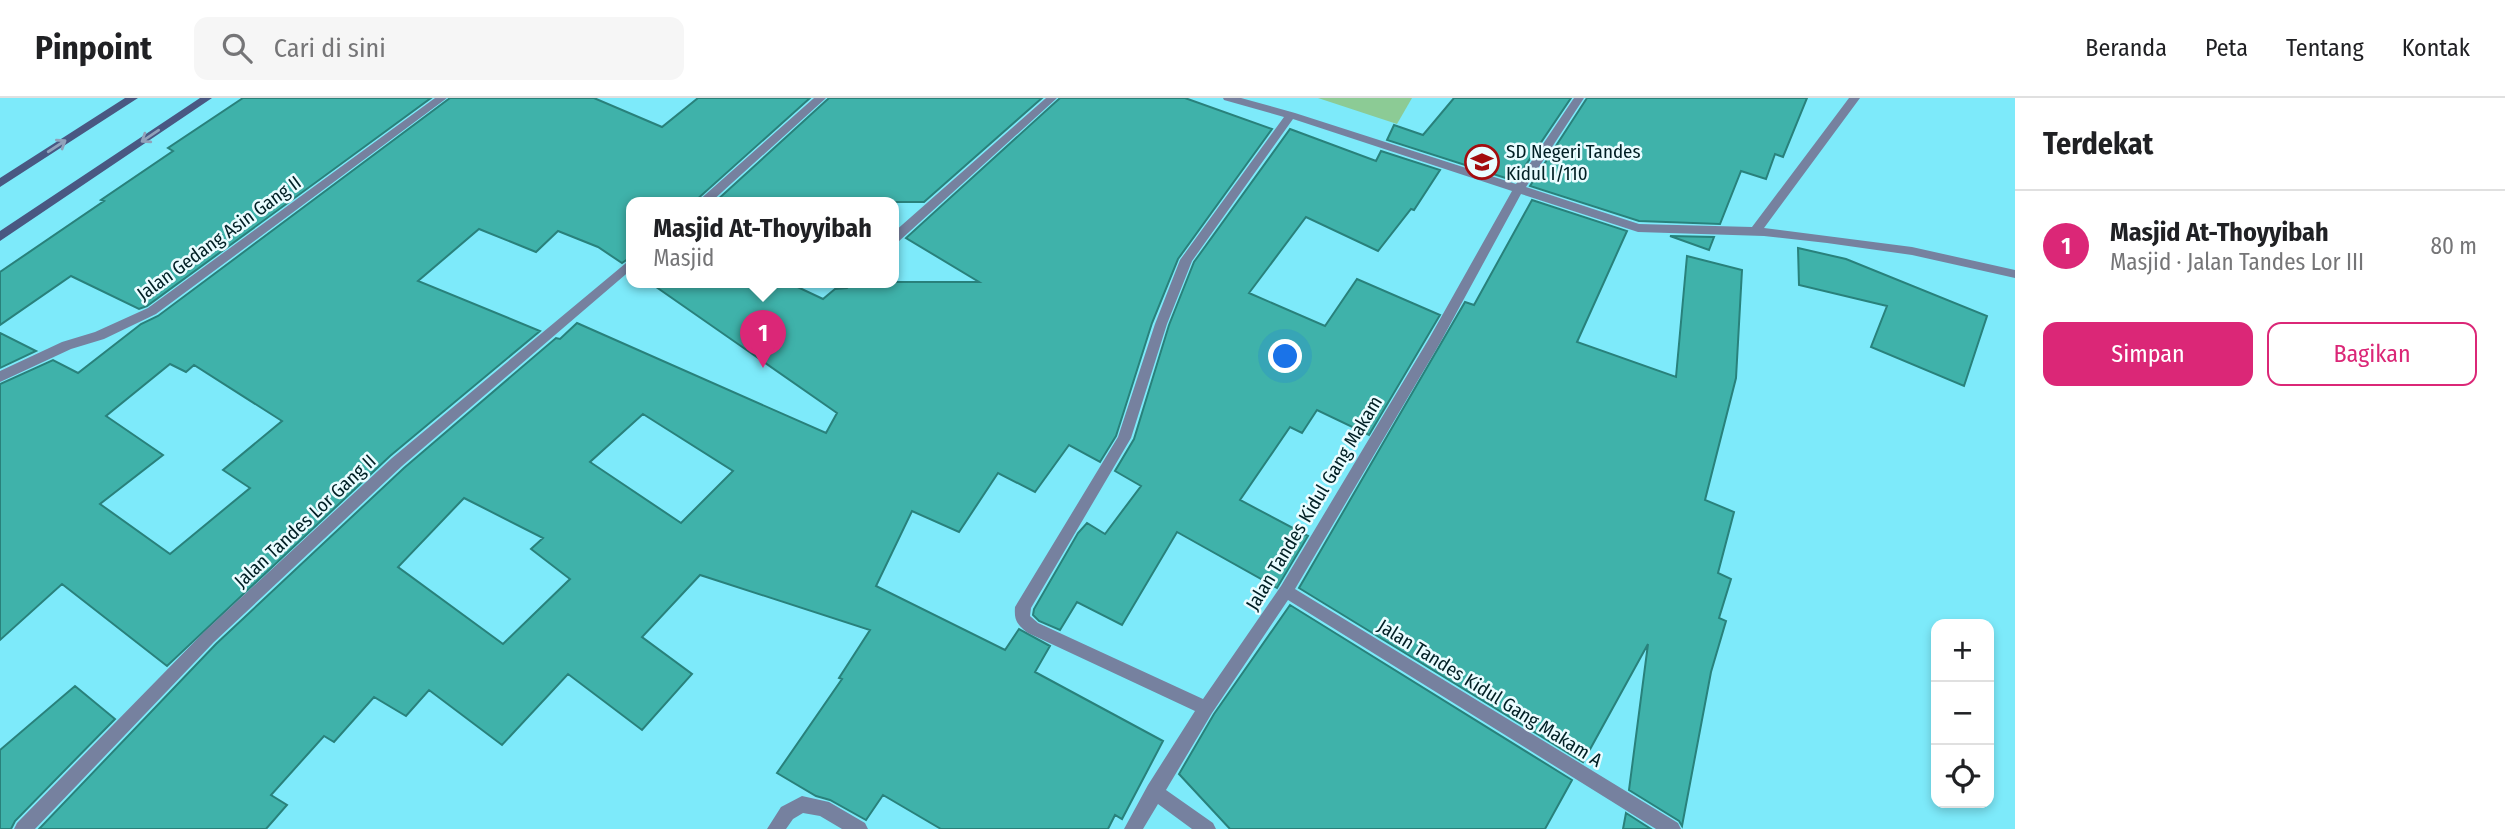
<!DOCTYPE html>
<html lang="id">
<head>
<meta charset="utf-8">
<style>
	body { margin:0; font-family:"Fira Sans Condensed",sans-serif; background:#f6f6f6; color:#202124 }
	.controls { position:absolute; right:21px; bottom:21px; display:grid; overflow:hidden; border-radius:14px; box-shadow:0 4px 10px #0003 }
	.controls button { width:63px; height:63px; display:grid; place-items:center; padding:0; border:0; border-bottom:2px solid #e0e0e0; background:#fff; color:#202124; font:35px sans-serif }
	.you { position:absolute; left:1286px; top:259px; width:24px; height:24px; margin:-18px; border:5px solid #fff; border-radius:50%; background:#1a73e8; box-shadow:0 0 0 10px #1a73e833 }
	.badge { display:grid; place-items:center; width:46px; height:46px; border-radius:50%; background:#db2777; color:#fff; font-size:23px; font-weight:700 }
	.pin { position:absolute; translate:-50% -58px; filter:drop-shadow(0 2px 4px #0008) }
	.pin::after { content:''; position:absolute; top:37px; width:24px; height:21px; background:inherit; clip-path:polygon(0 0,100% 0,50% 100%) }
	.popup { position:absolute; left:626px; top:99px; width:273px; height:91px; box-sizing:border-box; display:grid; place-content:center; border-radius:14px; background:#fff; filter:drop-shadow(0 2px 5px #0005); font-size:23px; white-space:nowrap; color:#757577 }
	.popup b { font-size:26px; color:#202124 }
	.popup::after { content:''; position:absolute; left:50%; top:100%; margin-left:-14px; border:14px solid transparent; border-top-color:#fff }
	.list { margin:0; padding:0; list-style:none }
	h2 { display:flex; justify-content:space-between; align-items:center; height:91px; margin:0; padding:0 28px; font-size:30px }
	h2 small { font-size:23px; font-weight:400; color:#757577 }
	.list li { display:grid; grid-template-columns:46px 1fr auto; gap:21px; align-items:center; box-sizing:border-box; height:112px; padding:0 28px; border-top:2px solid #e0e0e0 }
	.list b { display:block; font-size:26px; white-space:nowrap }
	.list p { margin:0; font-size:23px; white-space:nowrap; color:#757577 }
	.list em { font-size:23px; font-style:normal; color:#757577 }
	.actions { display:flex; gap:14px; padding:21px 28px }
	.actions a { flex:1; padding:16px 0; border:2px solid #db2777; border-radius:14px; text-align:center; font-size:24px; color:#db2777 }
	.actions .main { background:#db2777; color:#fff }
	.icon { flex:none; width:38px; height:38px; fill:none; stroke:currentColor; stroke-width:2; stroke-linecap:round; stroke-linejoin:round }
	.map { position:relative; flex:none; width:2015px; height:731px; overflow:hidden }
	header { display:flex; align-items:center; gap:42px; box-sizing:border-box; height:98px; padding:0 35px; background:#fff; border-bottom:2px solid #e0e0e0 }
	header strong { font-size:33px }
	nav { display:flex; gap:38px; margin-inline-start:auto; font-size:24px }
	.search { width:490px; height:63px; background:#f6f6f6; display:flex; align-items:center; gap:18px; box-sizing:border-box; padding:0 24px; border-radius:14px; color:#757577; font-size:26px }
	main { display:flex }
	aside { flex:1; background:#fff }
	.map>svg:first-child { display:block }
	.green { fill:#8ccb95 }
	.building { fill:#3fb2aa; stroke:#29817b; stroke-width:2; fill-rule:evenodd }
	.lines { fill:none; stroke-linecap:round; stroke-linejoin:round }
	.minor { fill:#76819f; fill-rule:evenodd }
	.secondary { fill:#495882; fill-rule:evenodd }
	.oneway { stroke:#91a2ba }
	.labels { text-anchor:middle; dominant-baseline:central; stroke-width:5; stroke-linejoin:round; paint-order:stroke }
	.poi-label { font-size:19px; fill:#001f24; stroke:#e9fcff; text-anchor:start }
	.street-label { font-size:19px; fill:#001f24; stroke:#e9fcff }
</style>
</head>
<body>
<header>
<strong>Pinpoint</strong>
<div class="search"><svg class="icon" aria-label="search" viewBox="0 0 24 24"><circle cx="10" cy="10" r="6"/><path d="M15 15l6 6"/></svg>Cari di sini</div>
<nav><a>Beranda</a><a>Peta</a><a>Tentang</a><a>Kontak</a></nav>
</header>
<main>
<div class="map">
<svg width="2015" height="731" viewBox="0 0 2015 731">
	<rect width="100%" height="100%" fill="#7deafa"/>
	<!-- green -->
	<path class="green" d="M 1318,0 L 1412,0 L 1397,26 Z"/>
	<!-- building -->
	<path class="building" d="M 243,0 L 431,0 L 147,208 L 139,211 L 71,178 L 0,227 L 0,174 L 104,103 L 101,102 L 173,53 L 168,50 Z
		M 450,0 L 594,0 L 662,29 L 698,0 L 810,0 L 694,104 L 632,104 L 632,158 L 622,165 L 598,149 L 558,133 L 536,154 L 479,131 L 418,183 L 540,233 L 390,358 L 167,568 L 62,486 L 0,542 L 0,286 L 53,262 L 78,275 L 141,226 L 158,218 ZM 170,266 L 186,274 L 194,267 L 282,323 L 223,372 L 250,390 L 170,456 L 100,406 L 163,357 L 106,318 Z
		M 829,0 L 1042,0 L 924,104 L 715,104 Z
		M 1060,0 L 1185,0 L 1272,31 L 1178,161 L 1152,225 L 1116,338 L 1100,364 L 1069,347 L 1035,394 L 998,375 L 959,434 L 912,413 L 876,488 L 1005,552 L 1019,531 L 1050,548 L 1035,574 L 1163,643 L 1122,721 L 1115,717 L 1108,731 L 941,731 L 883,697 L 866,722 L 830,702 L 816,698 L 777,675 L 842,581 L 839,580 L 870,532 L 700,477 L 642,539 L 692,576 L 642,632 L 568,576 L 502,647 L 429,592 L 406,618 L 374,599 L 334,644 L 324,638 L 271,697 L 287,707 L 266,731 L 39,731 L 216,546 L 404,370 L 556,240 L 560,241 L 577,225 L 826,335 L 837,315 L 649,184 L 787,184 L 823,201 L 835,191 L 847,190 L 853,184 L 979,184 L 906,140 ZM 643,316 L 733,373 L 681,425 L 590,364 ZM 464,400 L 543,440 L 531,451 L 570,481 L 503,546 L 398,469 Z
		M 1454,0 L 1571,0 L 1515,83 L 1387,42 L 1394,27 L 1423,37 Z
		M 1587,0 L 1807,0 L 1783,59 L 1775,56 L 1766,81 L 1741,73 L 1720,126 L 1639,123 L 1530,88 Z
		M 1290,31 L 1376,63 L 1381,53 L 1440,72 L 1414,112 L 1411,111 L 1378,153 L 1306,119 L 1249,195 L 1325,228 L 1357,181 L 1440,217 L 1369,337 L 1317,312 L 1302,335 L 1290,329 L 1240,402 L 1308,438 L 1277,490 L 1177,434 L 1122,527 L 1077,504 L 1060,532 L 1039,523 L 1033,517 L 1034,511 L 1078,435 L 1087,425 L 1105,436 L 1141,388 L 1115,373 L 1134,341 L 1169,227 L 1194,164 Z
		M 1532,102 L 1627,133 L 1577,244 L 1676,279 L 1687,158 L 1742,172 L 1736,280 L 1705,402 L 1734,414 L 1718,475 L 1731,481 L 1719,520 L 1726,523 L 1711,574 L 1682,728 L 1679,723 L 1629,692 L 1648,546 L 1583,664 L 1299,490 L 1465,204 L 1474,207 Z
		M 1670,138 L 1714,139 L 1709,152 Z
		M 1798,150 L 1846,161 L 1987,218 L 1964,288 L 1871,249 L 1887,208 L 1799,187 Z
		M 0,235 L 36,253 L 0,270 Z
		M 1290,507 L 1572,682 L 1545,731 L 1230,731 L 1179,676 L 1214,616 Z
		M 75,588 L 115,621 L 15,723 L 11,731 L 0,731 L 0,652 Z
		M 1626,715 L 1651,731 L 1623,731 Z"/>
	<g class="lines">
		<!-- minor -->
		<path class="minor" d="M 435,0 L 447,0 L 156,216 L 104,241 L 71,251 L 0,284 L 0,273 L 62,244 L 95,234 L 148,210 Z
			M 814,0 L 826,0 L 711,104 L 697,104 Z
			M 1046,0 L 1057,0 L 898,144 L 894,145 L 894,134 Z
			M 1223,0 L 1241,0 L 1295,15 L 1516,86 L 1574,0 L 1584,0 L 1526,89 L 1639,126 L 1752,129 L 1849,0 L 1860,0 L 1764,130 L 1912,149 L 2015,172 L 2015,180 L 1912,157 L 1827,145 L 1764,138 L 1638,134 L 1521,96 L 1440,245 L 1295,491 L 1678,725 L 1681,731 L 1656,731 L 1288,502 L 1212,615 L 1166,692 L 1213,725 L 1216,731 L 1192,731 L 1158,706 L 1143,731 L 1124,731 L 1148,687 L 1195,613 L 1028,535 C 1017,526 1014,523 1015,509 L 1118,339 L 1155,226 L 1180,162 L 1284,19 L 1224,2 ZM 1293,21 L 1512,93 L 1430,239 L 1281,488 L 1203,601 L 1038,525 L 1030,518 L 1031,510 L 1131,340 L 1167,226 L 1192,163 Z
			M 632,160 L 632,171 L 402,368 L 214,544 L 35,731 L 14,731 L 17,725 L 204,534 L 392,360 Z
			M 829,184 L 851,184 C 847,191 833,191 829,184 Z
			M 802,698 L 829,704 L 865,725 L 868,731 L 842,731 L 820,718 L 803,715 L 793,721 L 786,731 L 767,731 L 781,709 Z"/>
		<!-- secondary -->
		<path class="secondary" d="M 125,0 L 138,0 L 0,89 L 0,80 Z
			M 200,0 L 212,0 L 0,143 L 0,133 Z"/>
	</g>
	<!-- one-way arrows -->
	<defs><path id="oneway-shaft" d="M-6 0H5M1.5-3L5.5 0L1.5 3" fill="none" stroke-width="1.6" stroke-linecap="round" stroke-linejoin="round" transform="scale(1.75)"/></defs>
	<g class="oneway">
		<use href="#oneway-shaft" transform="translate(150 38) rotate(146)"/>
		<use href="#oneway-shaft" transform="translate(57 48) rotate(-33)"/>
	</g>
	<!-- icons -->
	<defs>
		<g id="school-ring" transform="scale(1.75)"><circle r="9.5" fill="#e9fcff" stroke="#a40c0e" stroke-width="1.5"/><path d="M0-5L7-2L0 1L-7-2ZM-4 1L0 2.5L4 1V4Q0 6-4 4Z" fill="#a40c0e"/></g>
	</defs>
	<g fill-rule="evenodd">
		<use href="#school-ring" x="1482" y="64"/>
	</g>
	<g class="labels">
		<!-- poi labels -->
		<g class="poi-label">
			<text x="1506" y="53">SD Negeri Tandes<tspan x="1506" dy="22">Kidul I/110</tspan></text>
		</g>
		<!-- street labels -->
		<g class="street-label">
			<text transform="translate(219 140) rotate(-36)">Jalan Gedang Asin Gang II</text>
			<text transform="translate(1314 405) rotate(-59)">Jalan Tandes Kidul Gang Makam</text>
			<text transform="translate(305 423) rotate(-43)">Jalan Tandes Lor Gang II</text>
			<text transform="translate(1490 595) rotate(32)">Jalan Tandes Kidul Gang Makam A</text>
		</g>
	</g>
</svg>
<div class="controls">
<button>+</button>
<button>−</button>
<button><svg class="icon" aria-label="locate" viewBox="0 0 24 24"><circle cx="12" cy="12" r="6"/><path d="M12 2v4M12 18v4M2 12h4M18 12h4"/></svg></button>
</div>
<div class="you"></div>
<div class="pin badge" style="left:763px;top:270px">1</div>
<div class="popup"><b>Masjid At-Thoyyibah</b>Masjid</div>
</div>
<aside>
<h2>Terdekat<small></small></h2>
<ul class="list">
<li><span class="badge">1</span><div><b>Masjid At-Thoyyibah</b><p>Masjid · Jalan Tandes Lor III</p></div><em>80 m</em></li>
</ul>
<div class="actions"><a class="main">Simpan</a><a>Bagikan</a></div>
</aside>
</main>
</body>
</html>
